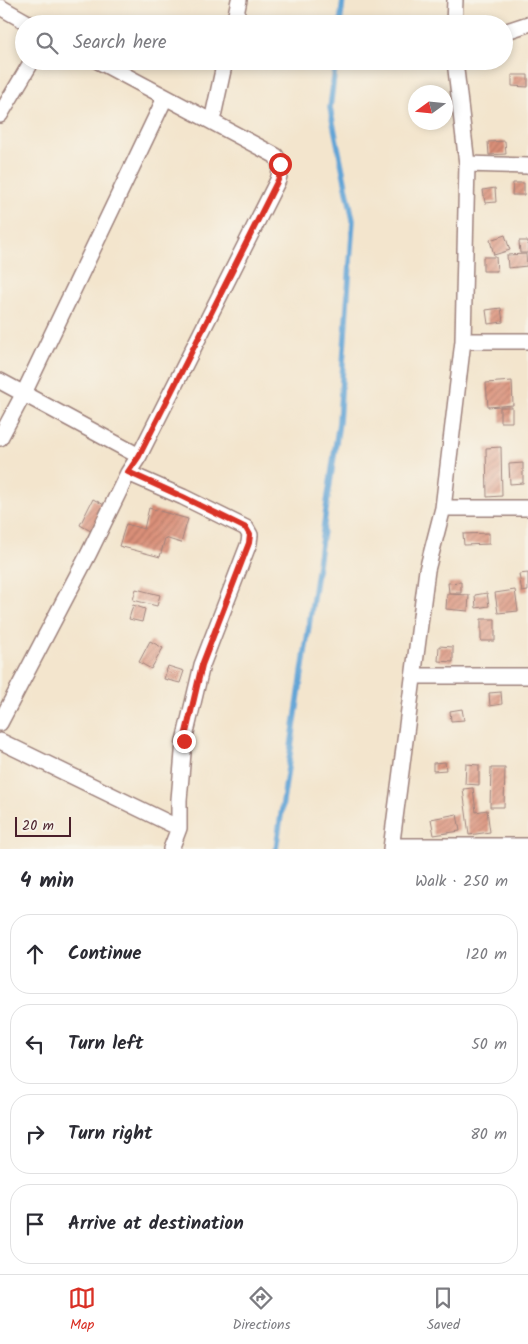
<!DOCTYPE html>
<html lang="en">
<head>
<meta charset="utf-8">
<style>
	body { margin:0; font-family:Kalam,sans-serif; background:#f2f2f3; color:#2b2b33 }
	.compass { position:absolute; left:408px; top:85px; width:45px; height:45px; border-radius:50%; background:#fff; box-shadow:0 2px 8px #0003; rotate:255deg }
	.scale { position:absolute; left:15px; bottom:12px; width:56px; box-sizing:border-box; padding-left:5px; border:2px solid #4a1f2b; border-top:0; font-size:14px; line-height:18px; white-space:nowrap; color:#4a1f2b; -webkit-text-stroke:4px #f7f3e8; paint-order:stroke }
	.stop { position:absolute; width:15px; height:15px; margin:-11px; border:4px solid #d93025; border-radius:50%; background:#fff }
	.stop.end { background:#d93025; border-color:#fff; box-shadow:0 1px 5px #0008 }
	.list { margin:0; padding:0; list-style:none }
	h2 { display:flex; justify-content:space-between; align-items:center; height:65px; margin:0; padding:0 20px; font-size:21px }
	h2 small { font-size:16px; font-weight:400; color:#7c7c81 }
	.list li { display:grid; grid-template-columns:32px 1fr auto; gap:15px; align-items:center; box-sizing:border-box; height:80px; margin:0 10px 10px; padding:0 10px; border:1px solid #e1e1e2; border-radius:20px }
	.list b { display:block; font-size:19px; white-space:nowrap }
	.list em { font-size:16px; font-style:normal; color:#7c7c81 }
	.icon { flex:none; width:28px; height:28px; fill:none; stroke:currentColor; stroke-width:2; stroke-linecap:round; stroke-linejoin:round }
	.map { position:relative; flex:none; width:528px; height:849px; overflow:hidden }
	.search { position:absolute; background:#fff; box-shadow:0 2px 8px #0003; left:15px; right:15px; top:15px; height:55px; display:flex; align-items:center; gap:12px; box-sizing:border-box; padding:0 18px; border-radius:28px; color:#7c7c81; font-size:19px }
	.sheet { height:425px; background:#fff }
	nav { display:flex; justify-content:space-around; align-items:center; box-sizing:border-box; height:70px; border-top:1px solid #e1e1e2; background:#fff; font-size:14px; color:#7c7c81 }
	nav a { display:grid; justify-items:center; gap:2px }
	nav .on { color:#d93025 }
	.map>svg:first-child { display:block }
	.lines { fill:none; stroke-linecap:round; stroke-linejoin:round }
	.stream { stroke:#62a4d6; stroke-width:5.5 }
	.building { fill:url(#building-hatch) }
	.minor-casing { stroke:#9e827c; stroke-width:18 }
	.minor { stroke:#fff; stroke-width:15 }
	.route { stroke:#d93025; stroke-width:6 }
</style>
</head>
<body>
<div class="map">
<svg width="528" height="849" viewBox="0 0 528 849">
	<defs>
		<pattern id="building-hatch" width="6" height="6" patternUnits="userSpaceOnUse" patternTransform="scale(1.25)"><rect width="6" height="6" fill="#da9079"/><path d="M-1 1l2-2M0 6l6-6M5 7l2-2" fill="none" stroke="#b37563"/></pattern>
	</defs>
	<rect width="100%" height="100%" fill="#f7f3e8"/>
	<filter id="ink" filterUnits="userSpaceOnUse"><feTurbulence type="fractalNoise" baseFrequency=".02" numOctaves="2"/><feDisplacementMap in="SourceGraphic" scale="10" xChannelSelector="R" yChannelSelector="G"/><feConvolveMatrix kernelMatrix="1 2 1 2 8 2 1 2 1" color-interpolation-filters="sRGB"/></filter>
	<filter id="wash" filterUnits="userSpaceOnUse"><feTurbulence type="fractalNoise" baseFrequency=".0096" numOctaves="4" result="noise"/><feDisplacementMap in="SourceGraphic" scale="20" xChannelSelector="R" yChannelSelector="G"/><feGaussianBlur stdDeviation="1.12" result="paint"/><feColorMatrix in="noise" values="0 0 0 0 0 0 0 0 0 0 0 0 0 0 0 0 0 1.4 0 .05"/><feComposite in="paint" operator="in"/></filter>
	<g filter="url(#wash)">
		<rect width="100%" height="100%" fill="#f3e5cd"/>
		<g class="lines">
			<!-- stream -->
			<path class="stream" d="M 340,24 L 343,0
				M 276,849 L 339,422 L 353,220 L 330,108 L 336,61"/>
		</g>
		<g id="blocks">
			<!-- building -->
			<path class="building" d="M 512,75 L 528,75 L 528,87 L 512,86 Z
				M 505,141 L 506,154 L 489,155 L 488,142 Z
				M 513,183 L 524,183 L 524,195 L 512,195 Z
				M 495,188 L 496,202 L 485,203 L 483,190 Z
				M 505,235 L 510,250 L 494,255 L 490,240 Z
				M 519,241 L 528,241 L 528,253 L 520,253 Z
				M 526,254 L 527,266 L 508,268 L 507,255 Z
				M 483,257 L 496,257 L 497,271 L 483,271 Z
				M 501,308 L 503,322 L 488,324 L 486,310 Z
				M 512,381 L 513,405 L 488,407 L 486,383 Z
				M 500,407 L 512,407 L 512,422 L 500,422 Z
				M 501,447 L 502,496 L 487,497 L 486,448 Z
				M 523,463 L 523,483 L 510,484 L 509,464 Z
				M 93,499 L 110,508 L 96,534 L 80,525 Z
				M 149,508 L 188,519 L 181,543 L 165,538 L 160,557 L 119,546 L 126,524 L 144,529 Z
				M 489,533 L 489,544 L 464,545 L 463,534 Z
				M 528,573 L 528,591 L 522,592 L 519,574 Z
				M 461,582 L 461,593 L 449,593 L 448,583 Z
				M 136,589 L 160,595 L 157,606 L 133,600 Z
				M 515,590 L 518,611 L 498,613 L 495,593 Z
				M 487,593 L 489,606 L 476,608 L 475,595 Z
				M 447,594 L 469,595 L 468,611 L 446,609 Z
				M 133,605 L 145,609 L 142,622 L 129,619 Z
				M 481,619 L 495,619 L 495,641 L 481,641 Z
				M 150,641 L 163,648 L 151,669 L 139,662 Z
				M 439,646 L 453,647 L 453,662 L 438,661 Z
				M 168,666 L 184,671 L 180,683 L 164,679 Z
				M 501,692 L 502,704 L 490,706 L 489,693 Z
				M 462,709 L 464,720 L 451,721 L 450,711 Z
				M 445,762 L 446,770 L 433,771 L 433,763 Z
				M 466,764 L 479,765 L 479,785 L 465,784 Z
				M 491,768 L 505,768 L 504,807 L 490,807 Z
				M 473,788 L 476,812 L 487,810 L 490,832 L 469,835 L 463,789 Z
				M 457,814 L 460,831 L 434,835 L 431,819 Z"/>
		</g>
	</g>
	<g filter="url(#ink)">
		<use href="#blocks" fill-opacity="0" stroke="#9e827c" stroke-width="1"/>
		<g class="lines">
			<!-- minor casing -->
			<g class="minor-casing">
				<path id="minor" d="M 0,7 L 30,24
					M 234,24 L 239,0
					M 454,24 L 455,0
					M 504,32 L 528,24
					M 0,115 L 32,61
					M 212,121 L 225,61
					M 467,164 L 528,166
					M 463,341 L 528,341
					M 0,381 L 139,456
					M 0,438 L 24,393 L 165,98
					M 128,473 L 183,497 L 246,528 L 250,535 L 249,543 L 202,665 L 184,741 L 179,800 L 179,828 L 171,849
					M 443,508 L 528,508
					M 414,676 L 528,676
					M 0,723 L 89,553 L 128,473 L 139,456 L 278,180 C 281,170 281,165 276,156 L 98,61
					M 0,741 L 179,828
					M 392,846 L 528,846
					M 391,849 L 427,570 L 443,508 L 463,341 L 467,164 L 455,61"/>
			</g>
			<!-- minor -->
			<use href="#minor" class="minor"/>
		</g>
	</g>
	<g class="lines" filter="url(#ink)">
		<!-- route -->
		<path class="route" d="M 184,741 L 202,665 L 249,543 L 250,535 L 246,528 L 183,497 L 128,472 L 139,456 L 278,180 L 281,172 L 280,164"/>
	</g>
</svg>
<svg class="compass" viewBox="-18 -18 36 36"><path d="M0-13l5 13h-10z" fill="#e53935"/><path d="M0 13l5-13h-10z" fill="#7c7c81"/></svg>
<div class="scale">20 m</div>
<div class="stop" style="left:280px;top:164px"></div>
<div class="stop end" style="left:184px;top:741px"></div>
<div class="search"><svg class="icon" aria-label="search" viewBox="0 0 24 24"><circle cx="10" cy="10" r="6"/><path d="M15 15l6 6"/></svg>Search here</div>
</div>
<section class="sheet">
<h2>4 min<small>Walk · 250 m</small></h2>
<ul class="list">
<li><svg class="icon" aria-label="ahead" viewBox="0 0 24 24"><path d="M12 20V5M6 11l6-6 6 6"/></svg><div><b>Continue</b></div><em>120 m</em></li>
<li><svg class="icon" aria-label="left" viewBox="0 0 24 24"><path d="M17 20v-9H6M10 6l-5 5 5 5"/></svg><div><b>Turn left</b></div><em>50 m</em></li>
<li><svg class="icon" aria-label="right" viewBox="0 0 24 24"><path d="M7 20v-9h11M14 6l5 5-5 5"/></svg><div><b>Turn right</b></div><em>80 m</em></li>
<li><svg class="icon" aria-label="arrive" viewBox="0 0 24 24"><path d="M6 21V4h12l-3 4 3 4H6"/></svg><div><b>Arrive at destination</b></div></li>
</ul>
</section>
<nav>
<a class="on"><svg class="icon" aria-label="map" viewBox="0 0 24 24"><path d="M3 6l6-2 6 2 6-2v14l-6 2-6-2-6 2zM9 4v14M15 6v14"/></svg>Map</a>
<a><svg class="icon" aria-label="directions" viewBox="0 0 24 24"><path d="M12 3l9 9-9 9-9-9zM9 14v-3h6M13 9l2 2-2 2"/></svg>Directions</a>
<a><svg class="icon" aria-label="saved" viewBox="0 0 24 24"><path d="M7 4h10v16l-5-4-5 4z"/></svg>Saved</a>
</nav>
</body>
</html>
